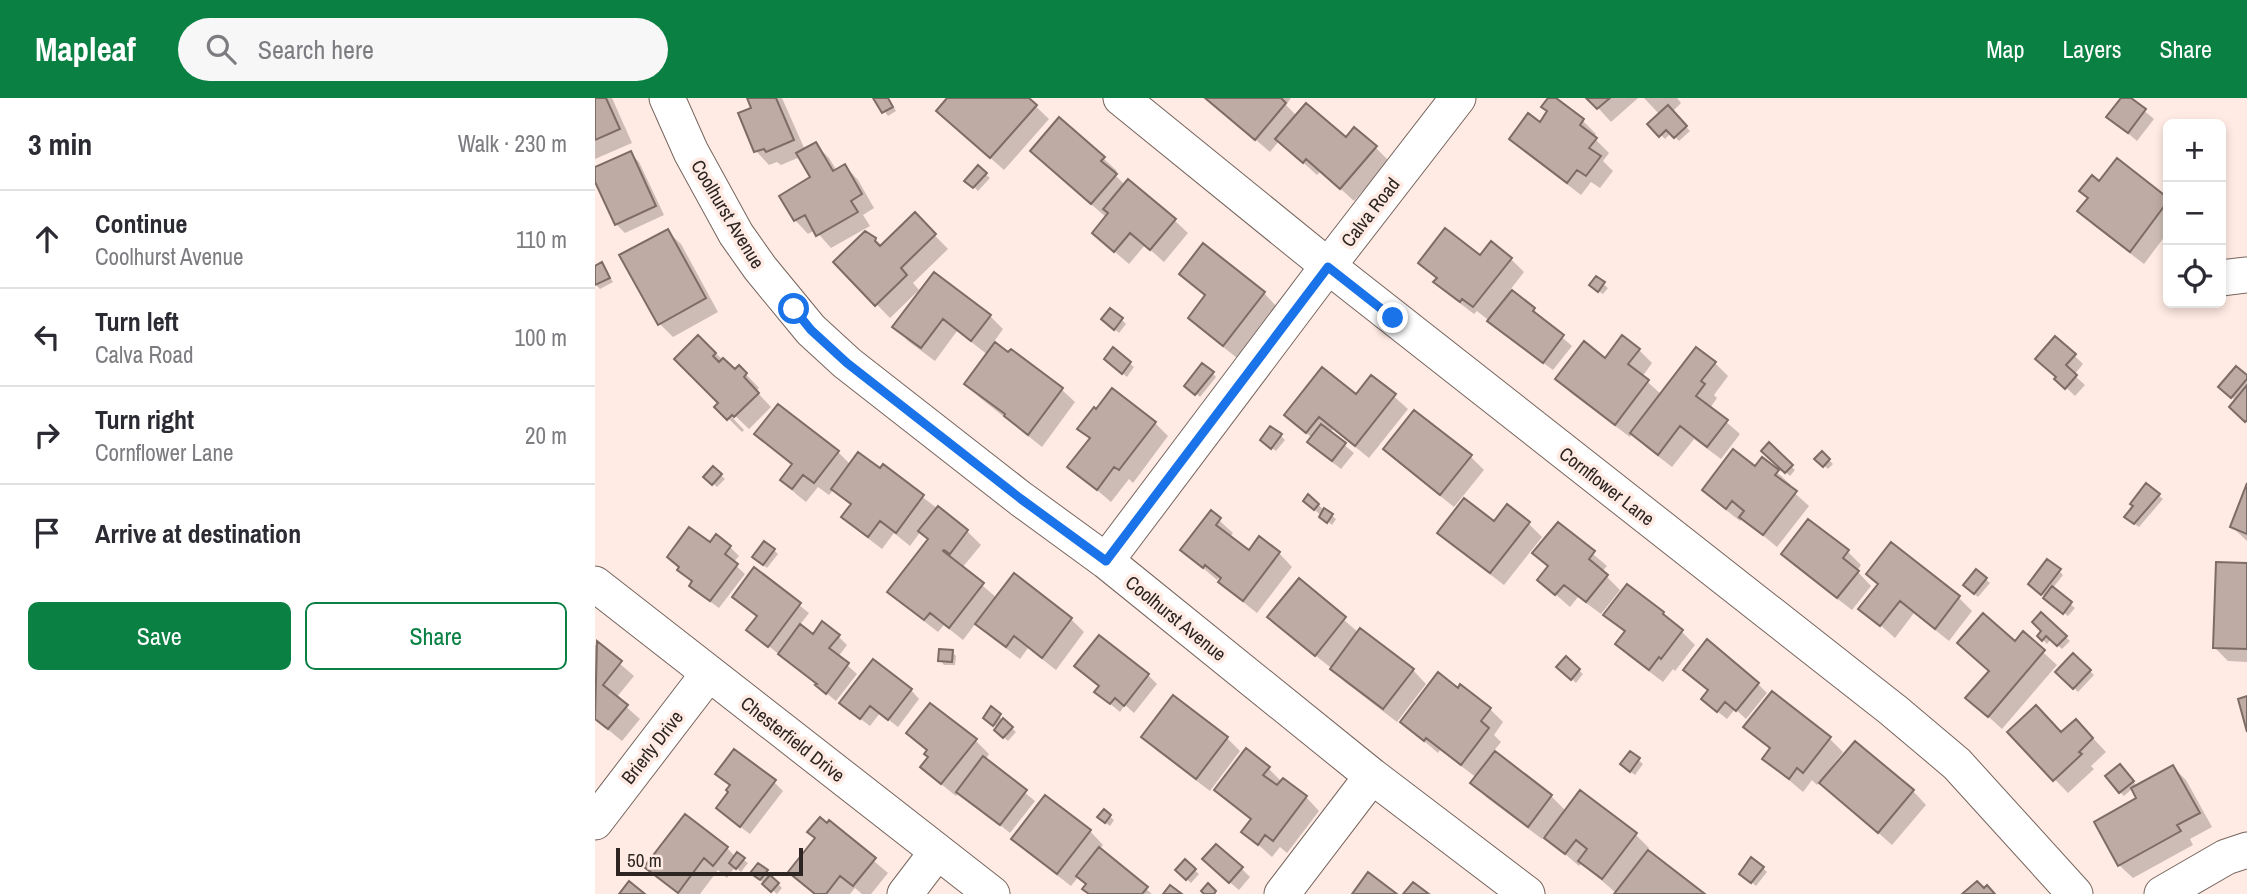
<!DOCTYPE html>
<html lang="en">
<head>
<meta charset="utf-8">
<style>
	body { margin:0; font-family:"Archivo Narrow",sans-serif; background:#f7f7f7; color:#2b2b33 }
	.controls { position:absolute; right:21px; top:21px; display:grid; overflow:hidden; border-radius:10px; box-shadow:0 4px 10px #0003 }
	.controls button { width:63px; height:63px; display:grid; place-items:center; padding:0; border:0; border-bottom:2px solid #e1e1e2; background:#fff; color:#2b2b33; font:35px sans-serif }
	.scale { position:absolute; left:21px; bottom:18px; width:187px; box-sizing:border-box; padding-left:7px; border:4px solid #2c2522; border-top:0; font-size:19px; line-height:24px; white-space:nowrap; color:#2c2522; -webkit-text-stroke:5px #ffebe3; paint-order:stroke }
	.stop { position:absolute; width:21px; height:21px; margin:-16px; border:5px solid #1a73e8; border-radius:50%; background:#fff }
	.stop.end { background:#1a73e8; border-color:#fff; box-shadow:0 2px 7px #0008 }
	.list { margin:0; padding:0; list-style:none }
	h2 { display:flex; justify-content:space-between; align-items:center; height:91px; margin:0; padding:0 28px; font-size:30px }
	h2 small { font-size:23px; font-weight:400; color:#7c7c81 }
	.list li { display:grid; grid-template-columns:46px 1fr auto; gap:21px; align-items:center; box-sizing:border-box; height:98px; padding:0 28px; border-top:2px solid #e1e1e2 }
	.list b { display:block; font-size:26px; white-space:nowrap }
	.list p { margin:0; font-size:23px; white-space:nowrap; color:#7c7c81 }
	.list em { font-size:23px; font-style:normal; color:#7c7c81 }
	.actions { display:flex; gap:14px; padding:21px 28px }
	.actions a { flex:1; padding:16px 0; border:2px solid #0b8043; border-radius:10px; text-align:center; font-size:24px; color:#0b8043 }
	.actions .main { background:#0b8043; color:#fff }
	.icon { flex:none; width:38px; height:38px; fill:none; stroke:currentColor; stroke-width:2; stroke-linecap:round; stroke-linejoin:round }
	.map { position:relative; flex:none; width:1652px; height:796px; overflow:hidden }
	header { display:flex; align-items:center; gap:42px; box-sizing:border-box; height:98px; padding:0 35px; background:#0b8043; color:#fff }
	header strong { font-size:33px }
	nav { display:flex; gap:38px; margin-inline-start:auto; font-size:24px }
	.search { width:490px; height:63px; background:#f7f7f7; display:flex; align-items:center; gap:18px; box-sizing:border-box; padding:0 24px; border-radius:38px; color:#7c7c81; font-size:26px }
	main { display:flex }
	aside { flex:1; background:#fff }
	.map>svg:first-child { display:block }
	.shadow { fill:#0003 }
	.building { fill:#beaba4; stroke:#7d6c65; stroke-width:2 }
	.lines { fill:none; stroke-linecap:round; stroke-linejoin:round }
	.minor-casing { stroke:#76655e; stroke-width:37 }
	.minor { stroke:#fff; stroke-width:35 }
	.route { stroke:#1a73e8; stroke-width:9 }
	.labels { text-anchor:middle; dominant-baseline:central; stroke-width:7; stroke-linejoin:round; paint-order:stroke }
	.street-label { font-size:19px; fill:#2c2522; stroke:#ffebe3 }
</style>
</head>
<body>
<header>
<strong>Mapleaf</strong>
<div class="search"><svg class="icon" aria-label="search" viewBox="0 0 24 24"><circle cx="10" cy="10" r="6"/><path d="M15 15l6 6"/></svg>Search here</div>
<nav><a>Map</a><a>Layers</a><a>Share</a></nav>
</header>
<main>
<aside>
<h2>3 min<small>Walk · 230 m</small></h2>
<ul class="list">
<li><svg class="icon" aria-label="ahead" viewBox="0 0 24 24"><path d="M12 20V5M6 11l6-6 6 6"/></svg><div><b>Continue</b><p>Coolhurst Avenue</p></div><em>110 m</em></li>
<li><svg class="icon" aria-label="left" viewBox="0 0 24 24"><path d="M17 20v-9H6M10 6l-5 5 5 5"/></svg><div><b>Turn left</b><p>Calva Road</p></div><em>100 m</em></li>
<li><svg class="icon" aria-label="right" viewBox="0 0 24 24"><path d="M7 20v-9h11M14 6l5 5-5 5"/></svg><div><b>Turn right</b><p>Cornflower Lane</p></div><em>20 m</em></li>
<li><svg class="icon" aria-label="arrive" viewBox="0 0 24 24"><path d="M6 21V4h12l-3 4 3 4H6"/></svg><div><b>Arrive at destination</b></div></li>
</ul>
<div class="actions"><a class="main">Save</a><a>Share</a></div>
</aside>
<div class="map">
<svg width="1652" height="796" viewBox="0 0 1652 796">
	<rect width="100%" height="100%" fill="#ffebe3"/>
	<!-- shadow -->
	<path class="shadow" d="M 0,0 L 17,0 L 37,45 L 0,61 Z
		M 154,0 L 187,0 L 210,52 L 220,46 L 234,60 L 242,73 L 250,68 L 263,82 L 279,110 L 268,117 L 275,128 L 236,150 L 220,132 L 213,136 L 200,122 L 218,80 L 205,59 L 186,67 L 182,64 L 174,67 L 161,53 L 159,11 Z
		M 280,0 L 293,0 L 301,13 L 293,18 Z
		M 355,0 L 432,0 L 454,21 L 409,72 L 357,26 Z
		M 612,0 L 696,0 L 691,7 L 702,18 L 752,41 L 780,49 L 794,63 L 759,103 L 726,73 L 722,77 L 684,43 L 675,54 Z
		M 955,0 L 958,0 L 988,23 L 1001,36 L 999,40 L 1014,55 L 1008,63 L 1018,73 L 1005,90 L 996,84 L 986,97 L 930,54 L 916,41 L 945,26 L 954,14 Z
		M 994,0 L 1043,0 L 1016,24 Z
		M 1049,0 L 1082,0 L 1086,5 L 1077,14 L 1095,33 L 1084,43 L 1076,35 L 1070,41 L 1055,26 L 1065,17 Z
		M 1528,0 L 1534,0 L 1559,21 L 1542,43 L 1514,19 Z
		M 35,55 L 44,64 L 69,117 L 30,135 L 21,126 L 0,79 L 0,71 Z
		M 508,60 L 522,73 L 519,76 L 530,87 L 579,122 L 593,135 L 569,164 L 550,147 L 534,166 L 513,148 L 512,120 L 450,66 Z
		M 1522,63 L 1573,102 L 1573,134 L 1549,166 L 1498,127 L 1485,113 Z
		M 383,70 L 395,80 L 383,93 L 372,82 Z
		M 320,117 L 353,151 L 318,185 L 324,192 L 295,220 L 240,164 L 280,141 L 287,148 Z
		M 72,133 L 86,146 L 123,214 L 78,239 L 65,226 Z
		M 609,147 L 669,195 L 682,209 L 642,260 L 608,233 L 595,220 L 611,199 L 586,176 Z
		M 885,159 L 916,161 L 929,174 L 915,192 L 939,212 L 947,222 L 977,248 L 958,272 L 903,232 L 892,221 L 882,213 L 879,216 L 854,197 L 841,184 L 843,181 L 825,165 Z
		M 7,167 L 18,184 L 5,191 L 0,186 L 0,170 Z
		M 339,177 L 395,218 L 408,231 L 398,245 L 466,291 L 480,304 L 447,349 L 384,299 L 371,286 L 393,257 L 362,233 L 340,263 L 313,243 L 300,229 Z
		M 1001,180 L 1013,190 L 1008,196 L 1000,191 Z
		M 527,222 L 531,226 L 524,235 L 512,225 Z
		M 103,239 L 140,273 L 144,269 L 164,290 L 161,293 L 176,309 L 154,331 L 134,312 L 132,314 L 149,332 L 147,334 L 122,309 L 126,305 Z
		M 518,252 L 539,269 L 532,279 L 515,265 Z
		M 1044,252 L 1057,265 L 1047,279 L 1067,297 L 1120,265 L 1133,278 L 1119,297 L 1122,300 L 1115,310 L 1145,336 L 1126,361 L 1099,341 L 1077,369 L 1051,349 L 1037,335 L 1035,339 L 976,295 L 962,281 L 1011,262 Z
		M 1479,257 L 1488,266 L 1479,277 L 1490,287 L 1480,298 L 1451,270 Z
		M 617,275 L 621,279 L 605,299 L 596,291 Z
		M 777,279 L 813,311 L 774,360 L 738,331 L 735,335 L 759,355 L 746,371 L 723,353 L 714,344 L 717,340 L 691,317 L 761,298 Z
		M 1652,279 L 1652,324 L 1636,309 L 1641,303 L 1629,293 Z
		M 183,308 L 243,354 L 256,367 L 286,372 L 288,369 L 372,433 L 386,447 L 367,470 L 402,500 L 476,521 L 489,534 L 461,572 L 433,550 L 425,561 L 396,539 L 381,525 L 368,542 L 349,527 L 343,534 L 308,507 L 294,494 L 335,442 L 326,433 L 315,448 L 299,435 L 287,451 L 262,432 L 249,419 L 257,408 L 239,391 L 234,397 L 223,389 L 211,404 L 201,396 L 187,382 L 198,368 L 161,336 Z
		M 560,325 L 573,338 L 538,385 L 534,381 L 516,404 L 475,369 L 496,342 L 484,331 Z
		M 686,338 L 690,342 L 681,353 L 671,346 Z
		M 1174,347 L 1200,372 L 1195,378 L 1168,353 Z
		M 790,351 L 876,359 L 889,372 L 859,409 L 803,364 Z
		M 1227,355 L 1238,366 L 1233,371 L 1222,361 Z
		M 1167,361 L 1196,387 L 1194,390 L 1214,408 L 1182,449 L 1147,420 L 1145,423 L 1122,405 L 1109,392 L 1161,370 Z
		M 118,370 L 130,381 L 122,389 L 110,378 Z
		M 1551,387 L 1568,401 L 1544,429 L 1535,423 Z
		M 1652,390 L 1652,443 L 1637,429 Z
		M 713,399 L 741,421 L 737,427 L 714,407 Z
		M 616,415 L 638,435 L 635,439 L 654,454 L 684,455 L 697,469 L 662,515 L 639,497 L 626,484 L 627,482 L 624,480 L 622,482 L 587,452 Z
		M 1213,423 L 1253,454 L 1266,467 L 1262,473 L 1276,488 L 1257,512 L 1201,469 L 1188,456 Z
		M 933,425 L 947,439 L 909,487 L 858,448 L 845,435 L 899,426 Z
		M 963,426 L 1012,468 L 1007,474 L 1025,492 L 1006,516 L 983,499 L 975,509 L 944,482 L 954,470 L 940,455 Z
		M 115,447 L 135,449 L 144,458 L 138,465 L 150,476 L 124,510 L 105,496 L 96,487 L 98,485 L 84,472 Z
		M 1296,447 L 1364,500 L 1377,513 L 1354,543 L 1319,515 L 1300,540 L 1266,510 L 1285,487 Z
		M 179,452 L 183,456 L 172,470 L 163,463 Z
		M 1652,467 L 1652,564 L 1633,563 L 1620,550 Z
		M 160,472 L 214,515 L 204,528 L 218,538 L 243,538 L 252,547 L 243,559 L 262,576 L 241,603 L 154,532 L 163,520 L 139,499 Z
		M 1381,473 L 1395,485 L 1383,499 L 1374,491 Z
		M 1464,473 L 1468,477 L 1457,491 L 1480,510 L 1473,518 L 1439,490 Z
		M 704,483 L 764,535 L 818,572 L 831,586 L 802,624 L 750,584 L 735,569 L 688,532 L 675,519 Z
		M 1068,515 L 1100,547 L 1080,573 L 1078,571 L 1068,584 L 1035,559 L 1022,546 L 1030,535 L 1011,517 Z
		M 1446,517 L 1475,543 L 1467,551 L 1456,541 L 1452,546 L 1444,538 L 1449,533 Z
		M 1428,536 L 1462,567 L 1407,631 L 1373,600 Z
		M 2,546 L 39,578 L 21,600 L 45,621 L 27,643 L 0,621 L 0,548 Z
		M 357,554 L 361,558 L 360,567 L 349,567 L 345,562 Z
		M 1479,558 L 1499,577 L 1483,594 L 1463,574 Z
		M 971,561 L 988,576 L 981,585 L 964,569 Z
		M 482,568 L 553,577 L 562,586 L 539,615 L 530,607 L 525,614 L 501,594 L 505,589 Z
		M 1163,586 L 1172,595 L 1151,621 L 1140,611 L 1132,621 L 1117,609 Z
		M 316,592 L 324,601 L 303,629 L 285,615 L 275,628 L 255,613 Z
		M 863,592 L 895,611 L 908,624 L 899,637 L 906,644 L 898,654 L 956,698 L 971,713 L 986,694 L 1041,737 L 1054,750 L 1052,754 L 1107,796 L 1022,796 L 987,765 L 984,768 L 949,738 L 947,741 L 891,699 L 878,685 L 882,680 L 845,652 L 843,655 L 807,624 Z
		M 1177,595 L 1235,641 L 1248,654 L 1235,671 L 1237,673 L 1318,693 L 1331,707 L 1297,747 L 1225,683 L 1222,687 L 1217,682 L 1208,694 L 1169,661 L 1176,652 L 1151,629 Z
		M 396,611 L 421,634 L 413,643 L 401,632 L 403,630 L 394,624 Z
		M 1414,634 L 1494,636 L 1511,654 L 1496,668 L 1499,671 L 1473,695 Z
		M 313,635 L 381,643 L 394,656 L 390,662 L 440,703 L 415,735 L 364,694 L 361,698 L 341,682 L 327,669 L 335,659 L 333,654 Z
		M 548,639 L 632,640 L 645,653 L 615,693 L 561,652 Z
		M 1035,655 L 1048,666 L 1040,677 L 1031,670 Z
		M 1578,669 L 1591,682 L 1617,729 L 1595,741 L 1598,747 L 1538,780 L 1524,767 L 1544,701 L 1538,690 L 1529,698 L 1525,694 L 1529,672 L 1542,688 Z
		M 673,670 L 687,684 L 688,682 L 711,699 L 724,713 L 692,755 L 685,749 L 677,759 L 649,734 L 657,723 L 621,692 Z
		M 122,675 L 179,684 L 188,693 L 155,736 L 132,719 L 136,688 Z
		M 509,714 L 519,722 L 515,728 L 508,723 Z
		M 234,725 L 293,775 L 276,796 L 267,796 L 260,790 L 255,796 L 219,796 L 195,774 Z
		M 495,733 L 508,747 L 504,752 L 557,796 L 495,796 L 493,787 L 484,778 L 476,788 L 432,754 L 419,741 Z
		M 132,750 L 141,759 L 149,762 L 153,765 L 146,774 L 140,769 L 132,780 L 123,772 L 105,796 L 83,796 L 52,769 Z
		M 590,764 L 604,776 L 596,785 L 582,772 Z
		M 618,770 L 646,770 L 655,779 L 644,792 Z
		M 1168,770 L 1172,774 L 1161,788 L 1151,779 Z
		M 171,773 L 187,790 L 182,796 L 162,779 Z"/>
	<!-- building -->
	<path class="building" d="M 0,0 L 11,0 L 25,31 L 0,42 Z
		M 152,0 L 181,0 L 199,42 L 171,54 L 169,51 L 159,54 L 143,15 L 156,10 Z
		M 278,0 L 293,0 L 298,9 L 287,15 Z
		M 352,0 L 434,0 L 442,7 L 395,60 L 341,13 Z
		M 610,0 L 686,0 L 691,5 L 660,42 Z
		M 953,0 L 961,0 L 989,21 L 985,27 L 1002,40 L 994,50 L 1006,58 L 991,78 L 982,72 L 972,85 L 914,41 L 933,15 L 945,24 L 952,13 L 946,9 Z
		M 991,0 L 1015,0 L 1002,11 Z
		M 1526,0 L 1536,0 L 1551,11 L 1533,35 L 1511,19 Z
		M 711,5 L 751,39 L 759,29 L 782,48 L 745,91 L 711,61 L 708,65 L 680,41 Z
		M 1073,7 L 1092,28 L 1079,40 L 1071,32 L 1064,39 L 1052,26 Z
		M 464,19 L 510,59 L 506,63 L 522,76 L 496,106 L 435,53 Z
		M 221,44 L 238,73 L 250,66 L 267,96 L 256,103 L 263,114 L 221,138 L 210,117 L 199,123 L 184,98 L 215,79 L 201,55 Z
		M 36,53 L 61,108 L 20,127 L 0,84 L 0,69 Z
		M 1522,60 L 1573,100 L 1573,103 L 1535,154 L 1482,113 L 1493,100 L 1484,93 L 1497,77 L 1504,83 Z
		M 383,67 L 392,75 L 378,90 L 369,83 Z
		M 533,81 L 581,121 L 555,152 L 535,135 L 519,154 L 497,135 L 513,115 L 508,111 Z
		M 320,114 L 341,136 L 306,170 L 312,177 L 280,208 L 238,164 L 270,133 L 281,140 L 280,143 L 285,148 Z
		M 850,130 L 885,157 L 896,143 L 917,160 L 878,209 L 867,201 L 865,204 L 838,184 L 842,180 L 823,165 Z
		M 73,131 L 111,200 L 63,227 L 24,157 Z
		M 608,145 L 670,194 L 628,248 L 593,220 L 610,197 L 584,176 Z
		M 7,164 L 15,180 L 0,187 L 0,168 Z
		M 339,174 L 396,217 L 376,243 L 348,221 L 326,250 L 297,229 Z
		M 1001,178 L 1010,184 L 1003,194 L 994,187 Z
		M 917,192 L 940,210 L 938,213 L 969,237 L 948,265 L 892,223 Z
		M 515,210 L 528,220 L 519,232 L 506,221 Z
		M 103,237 L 121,255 L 118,258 L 124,264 L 128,260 L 140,271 L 144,267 L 152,275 L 149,279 L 164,295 L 139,319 L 137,317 L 132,322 L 119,309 L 123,305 L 79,261 Z
		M 1027,237 L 1045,251 L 1033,266 L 1054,282 L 1020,327 L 960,281 L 989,243 L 1010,260 Z
		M 1460,238 L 1481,256 L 1471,267 L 1482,277 L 1470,291 L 1459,281 L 1461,279 L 1440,261 Z
		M 400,244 L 413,254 L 416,251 L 468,290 L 433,337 L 409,318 L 410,316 L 369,286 Z
		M 518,249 L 536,264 L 527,276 L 509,261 Z
		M 1101,249 L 1121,264 L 1106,283 L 1110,286 L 1101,298 L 1133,322 L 1112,349 L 1085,328 L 1063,357 L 1035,335 Z
		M 607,265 L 619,274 L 600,297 L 589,288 Z
		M 1641,268 L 1652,277 L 1652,281 L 1636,300 L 1623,289 Z
		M 727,269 L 761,296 L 776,277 L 801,296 L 760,348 L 724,319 L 711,335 L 689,317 Z
		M 1652,287 L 1652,322 L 1650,324 L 1634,309 Z
		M 517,290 L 561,324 L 524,372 L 519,369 L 502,392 L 472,369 L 495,340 L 482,331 L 499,309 L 501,311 Z
		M 183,306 L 244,353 L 219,385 L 208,377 L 197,391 L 185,382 L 197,366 L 159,336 Z
		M 819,312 L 877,357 L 845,397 L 788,351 Z
		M 726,326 L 751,345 L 737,363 L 712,344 Z
		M 675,328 L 687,336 L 676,351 L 665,342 Z
		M 1174,344 L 1198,367 L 1190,375 L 1166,353 Z
		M 1138,351 L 1160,368 L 1167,359 L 1184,372 L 1180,377 L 1202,393 L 1168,437 L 1144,419 L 1149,413 L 1137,403 L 1131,411 L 1107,392 Z
		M 1227,353 L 1235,361 L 1228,369 L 1219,361 Z
		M 263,354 L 285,370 L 288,366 L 329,397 L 301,435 L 285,423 L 273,439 L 246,419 L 256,406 L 236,391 Z
		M 118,368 L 127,376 L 117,387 L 108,379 Z
		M 1551,385 L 1565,396 L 1539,426 L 1529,419 L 1538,408 L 1535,406 Z
		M 1652,385 L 1652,436 L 1635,429 Z
		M 713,396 L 724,406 L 719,412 L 708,403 Z
		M 869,400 L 899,423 L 912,406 L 935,424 L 895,475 L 842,435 Z
		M 343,408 L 373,432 L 355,456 L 349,452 L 348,453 L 389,485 L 354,530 L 335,515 L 329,522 L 292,494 L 333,441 L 323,433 Z
		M 729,410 L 738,416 L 732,425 L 724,419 Z
		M 616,412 L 626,420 L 621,427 L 654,452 L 664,438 L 685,454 L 648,503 L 623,484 L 626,480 L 610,467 L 608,470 L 585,452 Z
		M 1213,421 L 1254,452 L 1248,460 L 1264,473 L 1242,500 L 1186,456 Z
		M 963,424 L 1000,453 L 994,461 L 1013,477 L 991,504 L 969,487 L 960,497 L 942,482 L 953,468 L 937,455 Z
		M 94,429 L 115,444 L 121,436 L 136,448 L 130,456 L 143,466 L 115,503 L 94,488 L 97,483 L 82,472 L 84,469 L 72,459 Z
		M 169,443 L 180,451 L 168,467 L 157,459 Z
		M 1296,444 L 1365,498 L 1340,531 L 1305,503 L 1285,528 L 1263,511 L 1283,486 L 1271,476 Z
		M 1452,461 L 1466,471 L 1446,497 L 1433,486 Z
		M 1621,464 L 1652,465 L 1652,551 L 1618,550 Z
		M 159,469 L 206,505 L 173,549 L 151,532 L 162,518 L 137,499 Z
		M 1381,471 L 1392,480 L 1379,496 L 1368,487 Z
		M 419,475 L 477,520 L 447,560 L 419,538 L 411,549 L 380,526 Z
		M 704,480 L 751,519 L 720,558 L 672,519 Z
		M 1032,486 L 1069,514 L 1068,516 L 1088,532 L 1066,561 L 1064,559 L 1054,572 L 1020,546 L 1030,533 L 1008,517 Z
		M 1457,488 L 1477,504 L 1468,516 L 1448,500 Z
		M 1446,514 L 1472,538 L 1462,548 L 1451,538 L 1447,543 L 1442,538 L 1446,533 L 1437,524 Z
		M 1388,515 L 1420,543 L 1428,533 L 1450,552 L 1393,619 L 1370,600 L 1394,573 L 1362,545 Z
		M 227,523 L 245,537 L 234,550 L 254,565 L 231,596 L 220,587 L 222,586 L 183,556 L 205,526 L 218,536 Z
		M 765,530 L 819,571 L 788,611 L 735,571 Z
		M 504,537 L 554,576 L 529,608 L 520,600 L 515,606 L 499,594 L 504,588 L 479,568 Z
		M 1112,541 L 1164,585 L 1141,613 L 1130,604 L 1122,614 L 1106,601 L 1113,592 L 1088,572 Z
		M 2,543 L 27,563 L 8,587 L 33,607 L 13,631 L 0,621 Z
		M 344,551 L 358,552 L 357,564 L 343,563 Z
		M 1478,555 L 1496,572 L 1478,591 L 1460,574 Z
		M 971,558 L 985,571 L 976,582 L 961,569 Z
		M 278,561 L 317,591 L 293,622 L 275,608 L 265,621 L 244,605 Z
		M 843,574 L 863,590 L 865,586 L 896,610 L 886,623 L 894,630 L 866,667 L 831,640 L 829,643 L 805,624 Z
		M 1177,593 L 1236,639 L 1208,675 L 1202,670 L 1194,681 L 1167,661 L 1175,650 L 1148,629 Z
		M 578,597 L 633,639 L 601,681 L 546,639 Z
		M 1652,598 L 1652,634 L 1643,601 Z
		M 335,605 L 382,641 L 346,686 L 325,669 L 333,659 L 329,656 L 332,652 L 311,635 Z
		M 1441,607 L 1466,634 L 1481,621 L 1498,640 L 1484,654 L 1487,656 L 1458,683 L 1412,634 Z
		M 396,608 L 406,616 L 398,628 L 388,620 Z
		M 408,620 L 418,629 L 408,640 L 399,632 Z
		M 1260,643 L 1319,692 L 1283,735 L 1224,685 Z
		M 651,650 L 675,669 L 668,677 L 682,687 L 688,680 L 712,698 L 678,743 L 670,737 L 663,747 L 646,734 L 656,721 L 619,692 Z
		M 139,651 L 181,682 L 145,729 L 121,710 L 133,694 L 131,692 L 135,687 L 120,676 Z
		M 900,653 L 957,697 L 933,729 L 875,685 Z
		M 1035,653 L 1045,660 L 1035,674 L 1025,666 Z
		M 388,658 L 432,692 L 405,727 L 361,694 Z
		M 1525,666 L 1539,683 L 1524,695 L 1510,678 Z
		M 1578,667 L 1605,715 L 1582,727 L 1586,733 L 1523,768 L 1499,724 L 1541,700 L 1536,690 Z
		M 985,692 L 1042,735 L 1007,781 L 983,763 L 992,751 L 981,742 L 970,756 L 949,740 Z
		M 450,697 L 496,732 L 462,776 L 416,741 Z
		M 509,711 L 516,717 L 510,725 L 502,719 Z
		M 90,716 L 133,749 L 118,768 L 109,760 L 83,795 L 49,769 Z
		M 225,719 L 232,725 L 234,722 L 281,760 L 258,788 L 245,778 L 231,796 L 220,796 L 193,774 L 220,740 L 212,734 Z
		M 621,746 L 648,769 L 634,785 L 607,761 Z
		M 504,749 L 553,789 L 547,796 L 494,796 L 487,791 L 491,786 L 481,778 Z
		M 1053,752 L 1110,796 L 1019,796 Z
		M 142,754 L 150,760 L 141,771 L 134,765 Z
		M 1156,759 L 1169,769 L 1156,785 L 1144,776 Z
		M 590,761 L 601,771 L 591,782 L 580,772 Z
		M 163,765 L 173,772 L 165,782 L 155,775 Z
		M 773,774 L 802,796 L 757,796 Z
		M 175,777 L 184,785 L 176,794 L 167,786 Z
		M 34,783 L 50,796 L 24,796 Z
		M 1382,783 L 1389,790 L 1392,787 L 1400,796 L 1367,796 Z
		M 818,784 L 834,796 L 808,796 Z
		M 613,785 L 621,793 L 619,796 L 609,796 L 606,793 Z
		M 575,787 L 587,796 L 568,796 Z"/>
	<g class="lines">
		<!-- minor casing -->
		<g class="minor-casing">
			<path id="minor" d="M 72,0 L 96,54 L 141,136 L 165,170 L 216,232 L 252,265 L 426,401 L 511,463 L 777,678 L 932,796
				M 526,0 L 733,168 L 1298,612 L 1362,666 L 1480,796
				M 1626,180 L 1652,177
				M 511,463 L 733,168 L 863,0
				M 0,486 L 397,796
				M 0,724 L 114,575
				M 310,796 L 342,754
				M 687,796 L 777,678
				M 1567,796 L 1631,759 L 1652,752"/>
		</g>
		<!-- minor -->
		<use href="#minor" class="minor"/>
	</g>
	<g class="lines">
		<!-- route -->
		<path class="route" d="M 199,211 L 216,232 L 252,265 L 426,401 L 511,463 L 733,169 L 798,220"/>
	</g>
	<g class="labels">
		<!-- street labels -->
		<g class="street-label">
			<text transform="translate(775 114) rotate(-52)">Calva Road</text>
			<text transform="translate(133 116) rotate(59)">Coolhurst Avenue</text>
			<text transform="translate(1012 388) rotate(38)">Cornflower Lane</text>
			<text transform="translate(581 520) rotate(39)">Coolhurst Avenue</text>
			<text transform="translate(198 641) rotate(38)">Chesterfield Drive</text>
			<text transform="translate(57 649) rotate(-52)">Brierly Drive</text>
		</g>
	</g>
</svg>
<div class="controls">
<button>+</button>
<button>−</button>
<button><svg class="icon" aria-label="locate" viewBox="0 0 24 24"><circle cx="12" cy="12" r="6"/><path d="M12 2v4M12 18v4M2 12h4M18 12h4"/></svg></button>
</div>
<div class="scale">50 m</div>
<div class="stop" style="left:199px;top:211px"></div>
<div class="stop end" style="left:798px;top:220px"></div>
</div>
</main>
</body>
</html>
